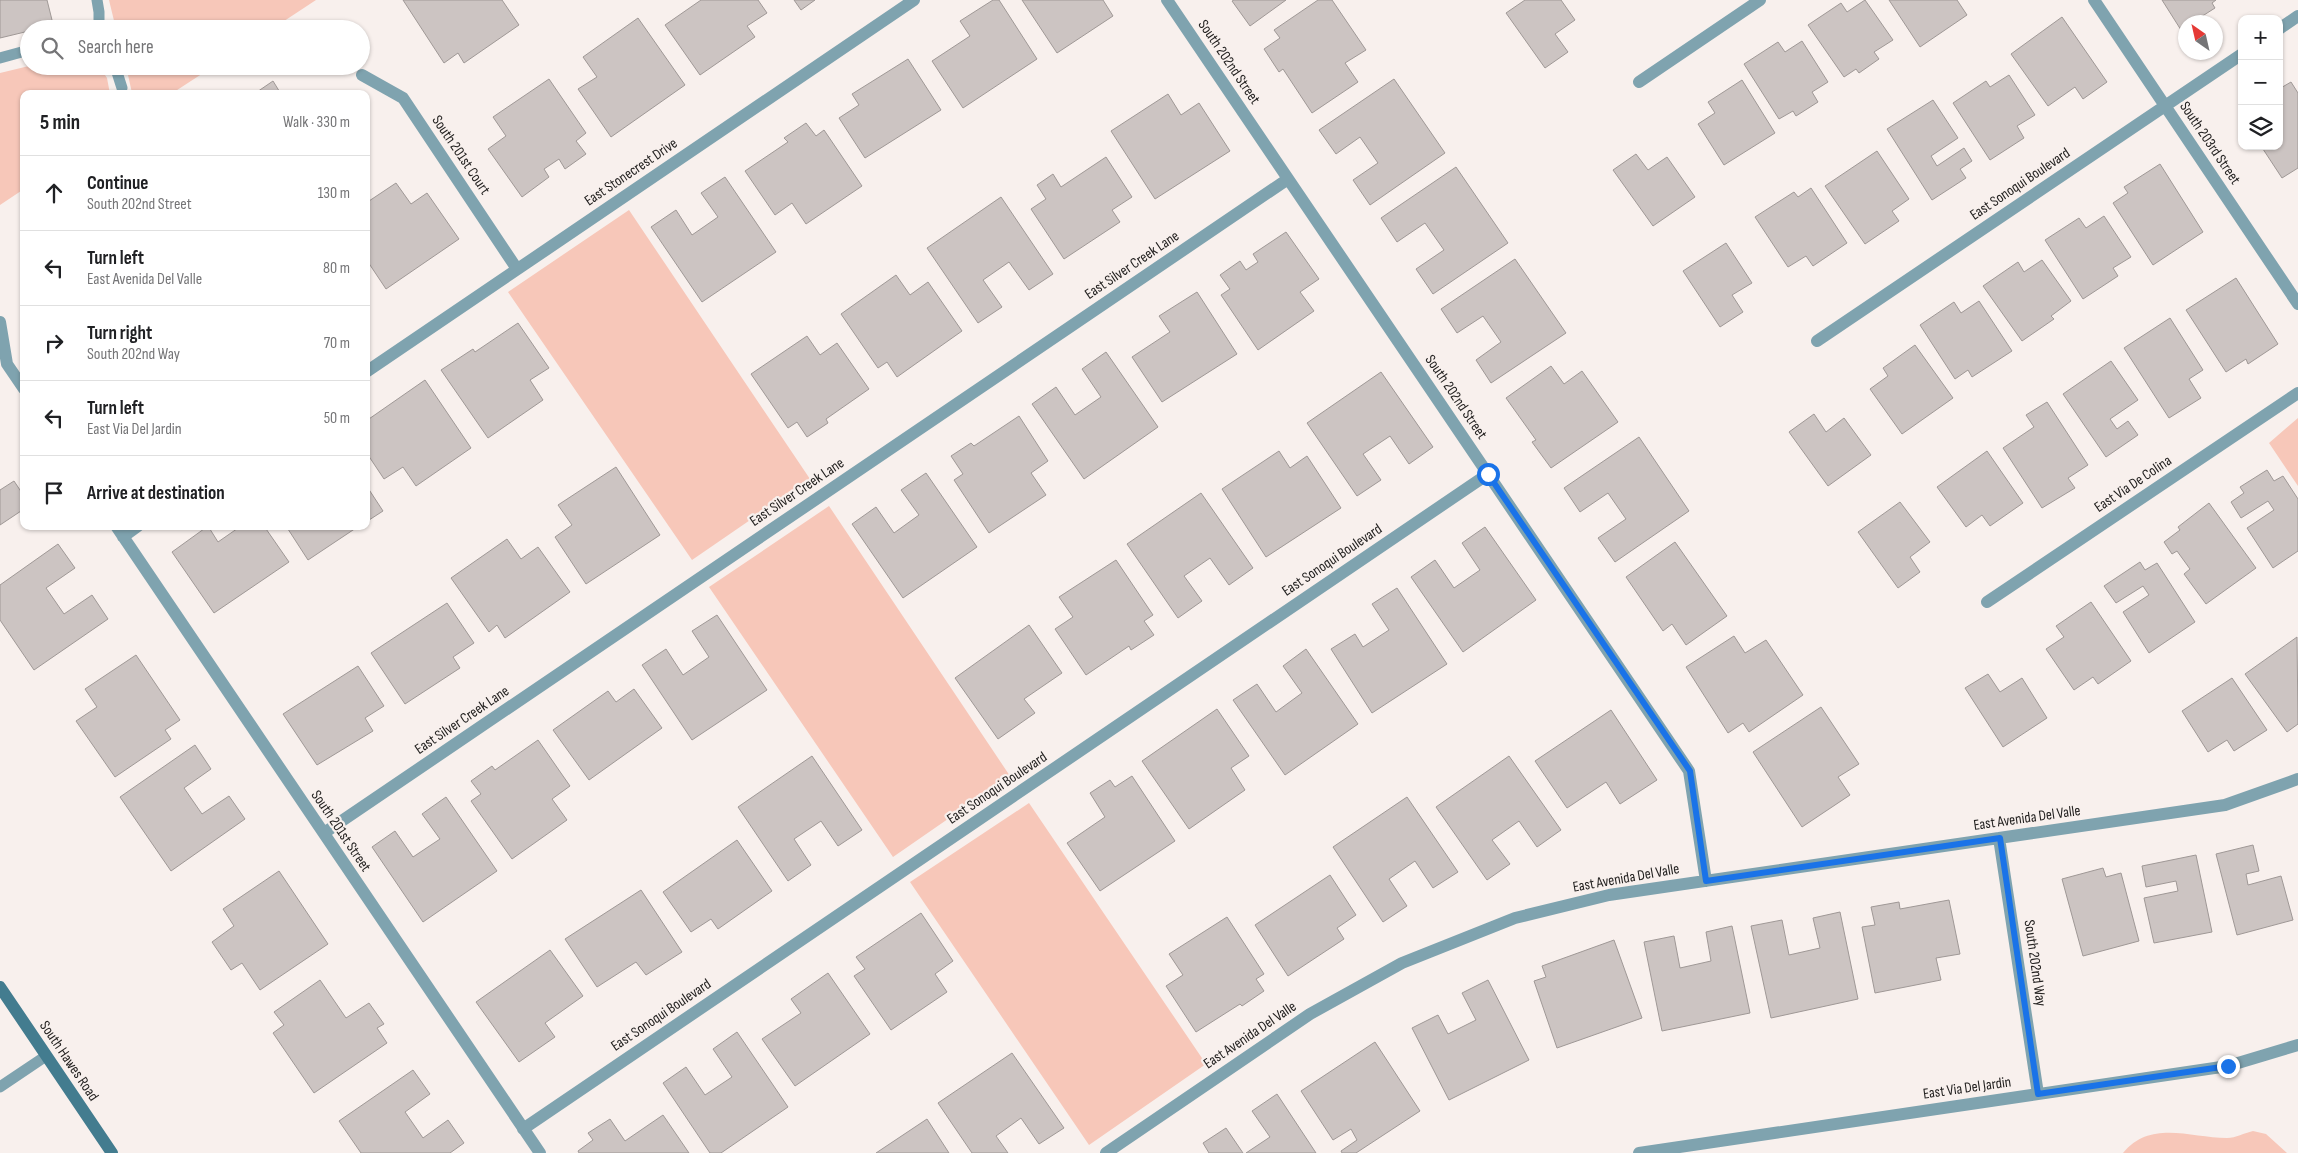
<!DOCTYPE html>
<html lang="en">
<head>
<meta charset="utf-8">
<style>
	body { margin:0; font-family:"Sofia Sans Condensed",sans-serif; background:#f2f2f2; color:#202124 }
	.controls { position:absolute; right:15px; top:15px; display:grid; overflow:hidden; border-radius:10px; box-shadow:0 1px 4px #0004 }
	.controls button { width:45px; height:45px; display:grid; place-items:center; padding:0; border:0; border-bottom:1px solid #e0e0e0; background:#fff; color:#202124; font:25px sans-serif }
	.compass { position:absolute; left:2178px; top:15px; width:45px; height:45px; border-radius:50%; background:#fff; box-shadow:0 1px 4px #0004; rotate:326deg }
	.stop { position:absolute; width:15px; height:15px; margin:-11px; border:4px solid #1a73e8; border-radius:50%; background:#fff }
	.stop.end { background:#1a73e8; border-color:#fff; box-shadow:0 1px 5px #0008 }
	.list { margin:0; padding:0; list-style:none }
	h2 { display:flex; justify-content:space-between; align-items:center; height:65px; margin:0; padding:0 20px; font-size:21px }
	h2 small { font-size:16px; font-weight:400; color:#757577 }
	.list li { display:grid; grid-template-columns:32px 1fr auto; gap:15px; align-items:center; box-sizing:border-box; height:75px; padding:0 20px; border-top:1px solid #e0e0e0 }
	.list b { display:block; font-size:19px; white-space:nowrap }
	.list p { margin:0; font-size:16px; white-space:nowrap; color:#757577 }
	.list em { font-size:16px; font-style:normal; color:#757577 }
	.icon { flex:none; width:28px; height:28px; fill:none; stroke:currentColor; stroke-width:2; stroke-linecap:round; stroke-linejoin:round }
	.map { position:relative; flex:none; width:2298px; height:1153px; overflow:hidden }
	.search { position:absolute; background:#fff; box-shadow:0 1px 4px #0004; left:20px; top:20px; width:350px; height:55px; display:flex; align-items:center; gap:12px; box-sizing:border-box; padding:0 18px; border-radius:28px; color:#757577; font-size:19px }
	.panel { position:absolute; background:#fff; box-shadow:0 1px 4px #0004; left:20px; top:90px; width:350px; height:440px; border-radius:10px }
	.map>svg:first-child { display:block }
	.green { fill:#f7c7b9 }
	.building { fill:#ccc4c2; stroke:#9f9896 }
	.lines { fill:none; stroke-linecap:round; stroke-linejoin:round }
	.lane { stroke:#7fa3af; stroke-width:11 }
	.street { stroke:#7fa3af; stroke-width:12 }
	.secondary { stroke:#437c8f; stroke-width:12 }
	.route { stroke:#1a73e8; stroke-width:6 }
	.labels { text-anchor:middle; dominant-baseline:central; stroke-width:4.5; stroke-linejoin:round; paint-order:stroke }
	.street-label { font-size:15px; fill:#242221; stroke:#f8f0ed }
</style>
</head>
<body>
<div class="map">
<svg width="2298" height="1153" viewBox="0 0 2298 1153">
	<rect width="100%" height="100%" fill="#f8f0ed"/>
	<!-- green -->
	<path class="green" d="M 109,0 L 316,0 L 272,29 L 116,29 Z
		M 29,66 L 99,66 L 107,78 L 110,94 L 24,94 L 24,189 L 0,205 L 0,73 Z
		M 126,66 L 214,66 L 171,94 L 129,94 L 132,93 Z
		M 629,210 L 810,479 L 692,560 L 508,292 Z
		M 2298,418 L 2298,486 L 2269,443 Z
		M 829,506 L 1010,776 L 893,857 L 709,587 Z
		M 1029,803 L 1206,1064 L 1089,1145 L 910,882 Z
		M 2253,1131 L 2266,1134 L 2287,1153 L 2123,1153 C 2151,1119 2191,1138 2227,1138 C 2236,1138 2244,1133 2253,1131 Z"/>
	<!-- building -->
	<path class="building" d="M 0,0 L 47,0 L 53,24 L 29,29 L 29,31 L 0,38 Z
		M 403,0 L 502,0 L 519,25 L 464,63 L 458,53 L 444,63 Z
		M 701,0 L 758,0 L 767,13 L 747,26 L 755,37 L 700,75 L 665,25 Z
		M 794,0 L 815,0 L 801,10 Z
		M 993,0 L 999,0 L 1037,59 L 963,108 L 932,61 L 970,36 L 960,21 Z
		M 1022,0 L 1103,0 L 1113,16 L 1057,53 Z
		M 1234,0 L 1286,0 L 1250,26 L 1232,1 Z
		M 1318,0 L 1332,0 L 1366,50 L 1345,63 L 1358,82 L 1312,113 L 1283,69 L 1279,72 L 1264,49 L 1280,38 L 1274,30 Z
		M 1525,0 L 1561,0 L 1575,20 L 1555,34 L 1568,52 L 1545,68 L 1506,13 Z
		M 1865,0 L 1893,40 L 1874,52 L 1879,59 L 1859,73 L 1856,69 L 1844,77 L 1808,25 L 1841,3 L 1847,12 Z
		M 1889,0 L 1957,0 L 1967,15 L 1920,47 Z
		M 2162,0 L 2216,0 L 2212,3 L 2215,8 L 2193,22 L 2186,22 L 2186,28 L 2181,30 Z
		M 2062,17 L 2107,82 L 2083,99 L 2075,87 L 2048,106 L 2011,54 Z
		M 638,18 L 685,85 L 611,137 L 578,89 L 597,77 L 583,57 Z
		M 1802,41 L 1828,82 L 1812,92 L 1818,102 L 1796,116 L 1793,111 L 1779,119 L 1744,64 L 1778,42 L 1785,52 Z
		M 908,59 L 941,110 L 865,158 L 839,118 L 859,105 L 852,94 Z
		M 2009,75 L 2035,115 L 2017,126 L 2024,138 L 1990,160 L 1953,103 L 1986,81 L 1990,87 Z
		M 549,79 L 586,133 L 576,141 L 586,154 L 565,169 L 559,159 L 544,169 L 549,177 L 522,197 L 488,149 L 506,136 L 493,117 Z
		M 1394,79 L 1445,153 L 1370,205 L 1353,180 L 1378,163 L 1360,137 L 1336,154 L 1319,130 Z
		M 1742,80 L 1775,133 L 1724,165 L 1698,124 L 1715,113 L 1708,102 Z
		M 273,81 L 281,94 L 254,94 Z
		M 2291,82 L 2298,93 L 2298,168 L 2282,178 L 2261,146 L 2279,146 L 2279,89 Z
		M 1168,94 L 1181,115 L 1199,103 L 1230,151 L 1155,199 L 1111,131 Z
		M 1933,100 L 1958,138 L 1931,156 L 1937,166 L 1964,148 L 1972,161 L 1960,169 L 1966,178 L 1932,200 L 1887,129 Z
		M 806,123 L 816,136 L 824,130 L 862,186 L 806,224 L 792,203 L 775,215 L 745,171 L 788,142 L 784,138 Z
		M 1877,151 L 1909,199 L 1892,211 L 1899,221 L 1865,244 L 1825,186 Z
		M 1636,154 L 1648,170 L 1667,157 L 1695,197 L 1653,226 L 1613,170 Z
		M 1106,157 L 1132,197 L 1112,210 L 1120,222 L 1064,259 L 1031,209 L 1046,199 L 1037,185 L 1053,174 L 1061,187 Z
		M 2160,164 L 2203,232 L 2153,265 L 2113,203 L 2128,193 L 2124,187 Z
		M 1456,167 L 1508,243 L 1433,294 L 1416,269 L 1444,250 L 1425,223 L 1397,242 L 1381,218 Z
		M 725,177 L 776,252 L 702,302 L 651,227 L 676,210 L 692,235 L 718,217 L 701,193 Z
		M 396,183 L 411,204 L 427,193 L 459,239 L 386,289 L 366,259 L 366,203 Z
		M 1811,188 L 1847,243 L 1813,266 L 1806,256 L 1788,267 L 1755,217 L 1794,192 L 1798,197 Z
		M 1001,197 L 1053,274 L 1029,290 L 1009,262 L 983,280 L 1002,307 L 978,323 L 927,248 Z
		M 2104,216 L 2131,257 L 2113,268 L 2118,276 L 2083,299 L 2045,240 L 2079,218 L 2086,228 Z
		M 1286,232 L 1319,279 L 1300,292 L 1314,311 L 1258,350 L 1221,295 L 1230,289 L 1220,275 L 1240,261 L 1246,270 L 1258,262 L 1253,254 Z
		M 1726,243 L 1752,283 L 1732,295 L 1743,312 L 1720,327 L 1683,271 Z
		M 1515,259 L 1566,333 L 1491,383 L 1476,360 L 1501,342 L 1483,316 L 1457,333 L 1441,309 Z
		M 2042,260 L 2071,301 L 2051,316 L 2054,319 L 2022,341 L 1983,286 L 2018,262 L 2024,272 Z
		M 896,275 L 910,295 L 928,282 L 962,331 L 897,377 L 887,362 L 878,368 L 841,314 Z
		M 2236,278 L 2278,344 L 2248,364 L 2246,359 L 2226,372 L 2186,310 Z
		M 1197,292 L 1237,354 L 1162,402 L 1132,357 L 1170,332 L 1159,316 Z
		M 1979,301 L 2012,351 L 1972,377 L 1968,370 L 1955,379 L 1920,325 L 1954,302 L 1961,313 Z
		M 2170,318 L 2203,370 L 2189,379 L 2201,398 L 2169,418 L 2124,348 Z
		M 518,323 L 549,368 L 530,380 L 543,400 L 488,438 L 441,370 L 473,349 L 475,352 Z
		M 807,336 L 820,355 L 837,343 L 869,389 L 826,419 L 828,423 L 807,437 L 797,422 L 788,428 L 751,374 Z
		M 1915,345 L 1953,398 L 1902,434 L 1870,389 L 1888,376 L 1883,368 Z
		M 1106,352 L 1158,427 L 1084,479 L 1032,404 L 1056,387 L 1075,415 L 1101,397 L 1082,369 Z
		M 2111,361 L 2138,400 L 2110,419 L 2117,429 L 2128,421 L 2138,435 L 2106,457 L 2063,394 Z
		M 1551,366 L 1564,384 L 1582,371 L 1618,422 L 1551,468 L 1532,442 L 1536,440 L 1506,398 Z
		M 1381,372 L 1433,447 L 1409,464 L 1390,436 L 1363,454 L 1381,480 L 1357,496 L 1307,423 Z
		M 425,380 L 471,448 L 416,486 L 403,467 L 384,479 L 366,452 L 366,421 Z
		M 2047,402 L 2088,465 L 2068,478 L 2075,488 L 2042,508 L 2003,448 L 2034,427 L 2026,415 Z
		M 1814,414 L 1826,432 L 1844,418 L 1871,455 L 1828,486 L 1789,432 Z
		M 1019,416 L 1048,461 L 1031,473 L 1046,495 L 989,533 L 954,480 L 963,474 L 951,456 L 971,443 L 974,446 Z
		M 1639,437 L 1689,511 L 1615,562 L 1598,538 L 1626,519 L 1608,493 L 1580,512 L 1564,488 Z
		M 1279,451 L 1290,468 L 1307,456 L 1341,508 L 1266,557 L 1222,489 Z
		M 1987,451 L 2023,503 L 1990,526 L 1982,515 L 1966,527 L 1937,487 Z
		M 616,467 L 660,535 L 586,584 L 555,537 L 572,525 L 558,505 Z
		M 2267,470 L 2274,481 L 2283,476 L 2298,499 L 2298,551 L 2273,568 L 2247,528 L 2274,510 L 2268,501 L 2241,518 L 2231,502 L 2244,493 L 2240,487 Z
		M 926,473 L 977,547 L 903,598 L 852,524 L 876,507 L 894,533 L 919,515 L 901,490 Z
		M 14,481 L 24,496 L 24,509 L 0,525 L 0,490 Z
		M 366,485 L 383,511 L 366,522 Z
		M 1201,493 L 1253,568 L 1229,585 L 1210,558 L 1184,576 L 1202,601 L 1178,618 L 1127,544 Z
		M 1900,502 L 1930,542 L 1910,557 L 1920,572 L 1898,588 L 1858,532 Z
		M 2209,503 L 2256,568 L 2206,604 L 2184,574 L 2190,569 L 2177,551 L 2172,554 L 2164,542 L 2180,530 L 2178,527 Z
		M 208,526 L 218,542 L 241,526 L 264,526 L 289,562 L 214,613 L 172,552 Z
		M 286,526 L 359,526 L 308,560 Z
		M 1485,527 L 1536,600 L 1463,652 L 1411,577 L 1435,560 L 1454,588 L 1480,570 L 1462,543 Z
		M 507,539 L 521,559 L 538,547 L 570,592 L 505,638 L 497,625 L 489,632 L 451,578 Z
		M 1675,542 L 1727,616 L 1686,645 L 1672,624 L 1663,631 L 1626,577 Z
		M 58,544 L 75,568 L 46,588 L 64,614 L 92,595 L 108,619 L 34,670 L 0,620 L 0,585 Z
		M 1116,560 L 1153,615 L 1144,621 L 1154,635 L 1131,650 L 1129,646 L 1086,675 L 1055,629 L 1073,617 L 1059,597 Z
		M 2140,562 L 2145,570 L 2157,563 L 2195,622 L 2149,653 L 2123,612 L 2149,595 L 2143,586 L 2116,603 L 2104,586 Z
		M 1397,588 L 1447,664 L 1372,713 L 1331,649 L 1355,634 L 1363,647 L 1389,630 L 1372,604 Z
		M 2091,602 L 2131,661 L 2098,684 L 2093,677 L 2074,690 L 2046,649 L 2064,637 L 2056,626 Z
		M 447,603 L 474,643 L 453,657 L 460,668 L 405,704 L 371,653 Z
		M 717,615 L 767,690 L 692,740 L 642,665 L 666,649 L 683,675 L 709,657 L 692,631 Z
		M 1029,625 L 1062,673 L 1024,699 L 1035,713 L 998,739 L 955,678 Z
		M 1734,636 L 1745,653 L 1766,640 L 1803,695 L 1749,732 L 1743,723 L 1728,733 L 1686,667 Z
		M 2297,637 L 2298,724 L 2287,732 L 2245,674 Z
		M 1306,649 L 1358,724 L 1285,775 L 1233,700 L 1257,684 L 1276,712 L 1302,693 L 1283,666 Z
		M 136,655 L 180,720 L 165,730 L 171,739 L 115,777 L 76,721 L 97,707 L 85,689 Z
		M 358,666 L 384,706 L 365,718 L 373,731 L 317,765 L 283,714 Z
		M 1988,674 L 2000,692 L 2022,678 L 2047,718 L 2003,747 L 1965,688 Z
		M 2232,678 L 2267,730 L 2234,751 L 2227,740 L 2208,752 L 2182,711 Z
		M 634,689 L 662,728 L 589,780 L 553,730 L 608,691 L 616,702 Z
		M 1821,707 L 1859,764 L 1838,777 L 1850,795 L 1802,827 L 1753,752 Z
		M 1217,709 L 1249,756 L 1231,768 L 1245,790 L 1189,829 L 1142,761 Z
		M 1611,710 L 1657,780 L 1620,804 L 1606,782 L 1567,808 L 1535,761 Z
		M 538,740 L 570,786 L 552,799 L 567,820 L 512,859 L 471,801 L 481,794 L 471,781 L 492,766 L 495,770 Z
		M 195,745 L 211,769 L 184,788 L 202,814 L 229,796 L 245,819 L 171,871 L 120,797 Z
		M 812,756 L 862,830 L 838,846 L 821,821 L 794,839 L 811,865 L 788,881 L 738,807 Z
		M 1509,756 L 1561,830 L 1537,847 L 1519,821 L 1492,840 L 1510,864 L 1487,880 L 1436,807 Z
		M 1132,776 L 1175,841 L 1100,891 L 1067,843 L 1105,817 L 1090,793 L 1110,780 L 1115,787 Z
		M 446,797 L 497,871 L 423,922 L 372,847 L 395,831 L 413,857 L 440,839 L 422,814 Z
		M 1407,797 L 1458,872 L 1433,888 L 1415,861 L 1389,879 L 1407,906 L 1383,922 L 1333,847 Z
		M 737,840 L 772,891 L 718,929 L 711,919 L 691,932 L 663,892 Z
		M 2253,845 L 2259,871 L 2246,874 L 2248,885 L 2281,876 L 2293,920 L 2237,935 L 2216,854 Z
		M 2196,855 L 2212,932 L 2154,943 L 2144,898 L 2178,891 L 2176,881 L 2146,887 L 2142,866 Z
		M 2103,868 L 2106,877 L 2121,873 L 2139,941 L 2083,956 L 2062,879 Z
		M 279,871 L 328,944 L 260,990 L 242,963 L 231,970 L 212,942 L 234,926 L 223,909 Z
		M 1330,875 L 1356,915 L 1337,928 L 1344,939 L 1288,976 L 1255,925 Z
		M 641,890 L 682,952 L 646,975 L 636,962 L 597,987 L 565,939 Z
		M 1949,900 L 1960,954 L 1936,958 L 1941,980 L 1875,993 L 1862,927 L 1875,925 L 1871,907 L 1899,902 L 1900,909 Z
		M 1840,912 L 1858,999 L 1771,1018 L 1751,926 L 1782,920 L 1789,955 L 1820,948 L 1813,918 Z
		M 921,913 L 953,961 L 935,974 L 947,992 L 891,1030 L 854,976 L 865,969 L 856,957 Z
		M 1227,917 L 1264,974 L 1256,979 L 1264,991 L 1242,1006 L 1240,1004 L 1196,1032 L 1166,986 L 1183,975 L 1169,954 Z
		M 1732,926 L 1750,1013 L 1662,1031 L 1644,942 L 1674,936 L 1680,968 L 1711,961 L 1706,932 Z
		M 1614,940 L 1642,1018 L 1557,1048 L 1534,981 L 1546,977 L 1542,966 Z
		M 550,950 L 583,996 L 545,1023 L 555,1037 L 519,1062 L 476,1002 Z
		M 828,973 L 870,1034 L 795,1086 L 762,1039 L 801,1013 L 791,999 Z
		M 320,980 L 346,1018 L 369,1003 L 384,1024 L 377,1028 L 387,1043 L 314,1093 L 273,1033 L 284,1025 L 274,1012 Z
		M 1488,980 L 1529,1060 L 1449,1100 L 1412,1028 L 1438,1015 L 1448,1034 L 1476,1020 L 1462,993 Z
		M 737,1032 L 788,1107 L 721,1153 L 710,1153 L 663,1083 L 686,1067 L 705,1095 L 732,1077 L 713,1049 Z
		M 1375,1042 L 1420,1111 L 1356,1153 L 1342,1153 L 1341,1151 L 1357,1140 L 1351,1129 L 1333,1140 L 1301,1091 Z
		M 1012,1053 L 1064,1128 L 1039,1144 L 1021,1118 L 996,1136 L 1008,1153 L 972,1153 L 938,1103 Z
		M 413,1070 L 430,1094 L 405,1112 L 423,1138 L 448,1120 L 464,1143 L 450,1153 L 361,1153 L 339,1121 Z
		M 1277,1094 L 1316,1153 L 1246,1153 L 1270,1137 L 1252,1111 Z
		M 663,1115 L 689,1153 L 579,1153 L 578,1151 L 593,1140 L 588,1133 L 610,1119 L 625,1141 Z
		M 927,1119 L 949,1153 L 876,1153 Z
		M 1226,1128 L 1243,1153 L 1209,1153 L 1203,1143 Z"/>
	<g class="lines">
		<!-- lane -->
		<path class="lane" d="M 97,0 L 99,12 L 99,29
			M 0,58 L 29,50
			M 115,66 L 122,88
			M 0,1087 L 46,1056"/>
		<!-- street -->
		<path class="street" d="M 1167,0 L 1689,771 L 1706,881
			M 2094,0 L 2298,304
			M 2279,29 L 2298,16
			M 362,75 L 403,98 L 517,269
			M 1639,82 L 1760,0
			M 0,322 L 7,364 L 24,389
			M 1817,341 L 2242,54
			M 366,372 L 914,0
			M 116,526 L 540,1153
			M 123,537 L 138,526
			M 1987,602 L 2298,393
			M 324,833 L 1288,179
			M 1999,838 L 2038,1094
			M 523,1129 L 1488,474
			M 1106,1153 L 1310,1014 L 1402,963 L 1515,918 L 1609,895 L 2225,805 L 2298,779
			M 1639,1153 L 2228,1066 L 2298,1045"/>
		<!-- secondary -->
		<path class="secondary" d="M 0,987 L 112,1153"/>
	</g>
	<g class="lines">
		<!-- route -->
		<path class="route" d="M 1488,474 L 1690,771 L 1706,881 L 2000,838 L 2038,1094 L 2228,1066"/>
	</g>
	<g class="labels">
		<!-- street labels -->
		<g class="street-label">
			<text transform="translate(1229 62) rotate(56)">South 202nd Street</text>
			<text transform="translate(2210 143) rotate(56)">South 203rd Street</text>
			<text transform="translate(461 155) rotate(56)">South 201st Court</text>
			<text transform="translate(631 172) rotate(-34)">East Stonecrest Drive</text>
			<text transform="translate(2020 184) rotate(-34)">East Sonoqui Boulevard</text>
			<text transform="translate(1132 265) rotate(-34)">East Silver Creek Lane</text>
			<text transform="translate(1456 397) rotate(56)">South 202nd Street</text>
			<text transform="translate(2133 484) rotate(-34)">East Via De Colina</text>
			<text transform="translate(797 492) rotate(-34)">East Silver Creek Lane</text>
			<text transform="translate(1332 560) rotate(-34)">East Sonoqui Boulevard</text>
			<text transform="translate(462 720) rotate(-34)">East Silver Creek Lane</text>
			<text transform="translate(997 788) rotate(-34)">East Sonoqui Boulevard</text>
			<text transform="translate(2027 818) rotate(-8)">East Avenida Del Valle</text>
			<text transform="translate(341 831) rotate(56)">South 201st Street</text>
			<text transform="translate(1626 878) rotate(-10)">East Avenida Del Valle</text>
			<text transform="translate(2035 963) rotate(82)">South 202nd Way</text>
			<text transform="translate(661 1015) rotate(-34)">East Sonoqui Boulevard</text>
			<text transform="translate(1250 1035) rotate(-34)">East Avenida Del Valle</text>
			<text transform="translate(69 1061) rotate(56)">South Hawes Road</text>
			<text transform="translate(1967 1088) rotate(-8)">East Via Del Jardin</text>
		</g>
	</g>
</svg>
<div class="controls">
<button>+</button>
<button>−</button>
<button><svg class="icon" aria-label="layers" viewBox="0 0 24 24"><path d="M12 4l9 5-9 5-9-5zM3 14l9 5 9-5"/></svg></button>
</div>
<svg class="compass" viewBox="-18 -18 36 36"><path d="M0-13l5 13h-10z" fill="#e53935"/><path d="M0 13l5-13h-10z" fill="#757577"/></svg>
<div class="stop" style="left:1488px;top:474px"></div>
<div class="stop end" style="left:2228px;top:1066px"></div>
<div class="search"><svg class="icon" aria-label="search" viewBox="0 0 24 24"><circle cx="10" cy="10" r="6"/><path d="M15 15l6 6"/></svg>Search here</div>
<section class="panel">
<h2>5 min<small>Walk · 330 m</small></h2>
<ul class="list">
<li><svg class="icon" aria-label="ahead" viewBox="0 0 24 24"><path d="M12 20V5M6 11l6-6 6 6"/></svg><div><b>Continue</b><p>South 202nd Street</p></div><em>130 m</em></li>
<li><svg class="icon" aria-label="left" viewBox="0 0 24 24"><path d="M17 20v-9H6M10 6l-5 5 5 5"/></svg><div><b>Turn left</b><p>East Avenida Del Valle</p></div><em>80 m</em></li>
<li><svg class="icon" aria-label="right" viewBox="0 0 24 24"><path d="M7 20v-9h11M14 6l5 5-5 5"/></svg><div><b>Turn right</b><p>South 202nd Way</p></div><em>70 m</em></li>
<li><svg class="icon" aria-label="left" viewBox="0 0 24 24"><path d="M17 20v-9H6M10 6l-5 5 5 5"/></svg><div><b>Turn left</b><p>East Via Del Jardin</p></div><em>50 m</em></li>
<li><svg class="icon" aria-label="arrive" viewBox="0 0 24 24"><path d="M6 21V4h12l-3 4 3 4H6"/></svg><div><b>Arrive at destination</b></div></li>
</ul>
</section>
</div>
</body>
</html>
